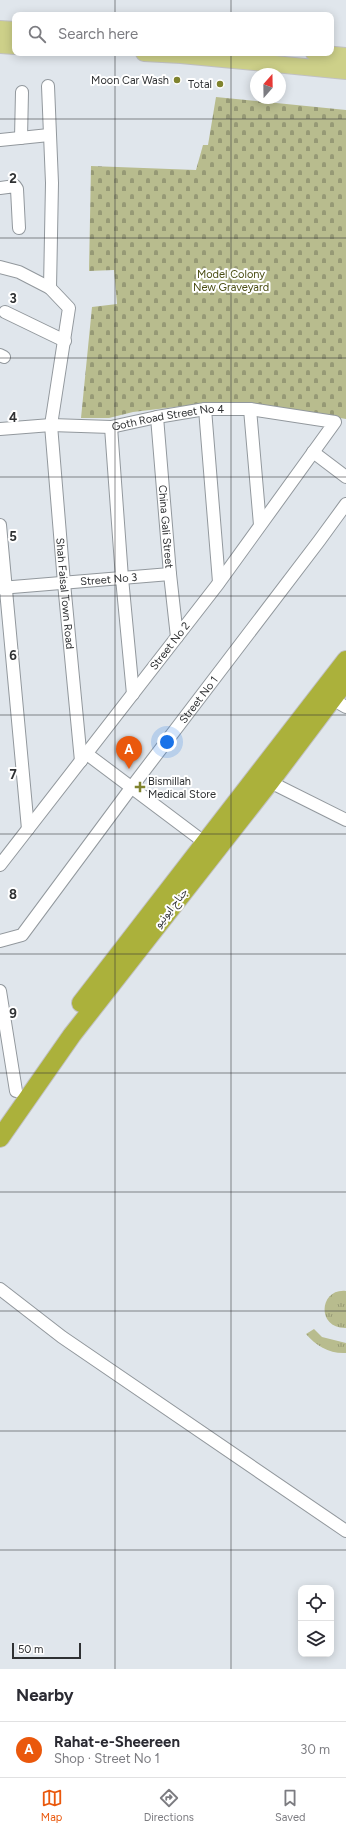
<!DOCTYPE html>
<html lang="en">
<head>
<meta charset="utf-8">
<style>
	body { margin:0; font-family:Figtree,"Noto Sans Arabic",sans-serif; background:#f2f2f3; color:#2b2b33 }
	.controls { position:absolute; right:12px; bottom:12px; display:grid; overflow:hidden; border-radius:8px; box-shadow:0 2px 10px #0003 }
	.controls button { width:36px; height:36px; display:grid; place-items:center; padding:0; border:0; border-bottom:1px solid #e1e1e2; background:#fff; color:#2b2b33; font:20px sans-serif }
	.compass { position:absolute; left:250px; top:68px; width:36px; height:36px; border-radius:50%; background:#fff; box-shadow:0 2px 10px #0003; rotate:20deg }
	.scale { position:absolute; left:12px; bottom:10px; width:69px; box-sizing:border-box; padding-left:4px; border:2px solid #2f3133; border-top:0; font-size:11px; line-height:14px; white-space:nowrap; color:#2f3133; -webkit-text-stroke:3px #fff; paint-order:stroke }
	.you { position:absolute; left:167px; top:742px; width:14px; height:14px; margin:-10px; border:3px solid #fff; border-radius:50%; background:#1a73e8; box-shadow:0 0 0 6px #1a73e833 }
	.badge { display:grid; place-items:center; width:26px; height:26px; border-radius:50%; background:#ea580c; color:#fff; font-size:13px; font-weight:700 }
	.pin { position:absolute; translate:-50% -33px; filter:drop-shadow(0 1px 2px #0008) }
	.pin::after { content:''; position:absolute; top:21px; width:14px; height:12px; background:inherit; clip-path:polygon(0 0,100% 0,50% 100%) }
	.list { margin:0; padding:0; list-style:none }
	h2 { display:flex; justify-content:space-between; align-items:center; height:52px; margin:0; padding:0 16px; font-size:17px }
	h2 small { font-size:13px; font-weight:400; color:#7c7c81 }
	.list li { display:grid; grid-template-columns:26px 1fr auto; gap:12px; align-items:center; box-sizing:border-box; height:56px; padding:0 16px; border-top:1px solid #e1e1e2 }
	.list b { display:block; font-size:15px; white-space:nowrap }
	.list p { margin:0; font-size:13px; white-space:nowrap; color:#7c7c81 }
	.list em { font-size:13px; font-style:normal; color:#7c7c81 }
	.icon { flex:none; width:22px; height:22px; fill:none; stroke:currentColor; stroke-width:2; stroke-linecap:round; stroke-linejoin:round }
	.map { position:relative; flex:none; width:346px; height:1669px; overflow:hidden }
	.search { position:absolute; background:#fff; box-shadow:0 2px 10px #0003; left:12px; right:12px; top:12px; height:44px; display:flex; align-items:center; gap:10px; box-sizing:border-box; padding:0 14px; border-radius:8px; color:#7c7c81; font-size:15px }
	.sheet { height:108px; background:#fff }
	nav { display:flex; justify-content:space-around; align-items:center; box-sizing:border-box; height:56px; border-top:1px solid #e1e1e2; background:#fff; font-size:11px; color:#7c7c81 }
	nav a { display:grid; justify-items:center; gap:2px }
	nav .on { color:#ea580c }
	.map>svg:first-child { display:block }
	.grass { fill:url(#grass-tufts) }
	.cemetery { fill:url(#cemetery-stones) }
	.lines { fill:none; stroke-linecap:round; stroke-linejoin:round }
	.minor-casing { stroke:#92989d; stroke-width:14 }
	.major-casing { stroke:#c1c1c2; stroke-width:18 }
	.highway-casing { stroke:#c1c1c2; stroke-width:20 }
	.minor { stroke:#fff; stroke-width:12 }
	.major { stroke:#cdd089; stroke-width:16 }
	.highway { stroke:#abb13b; stroke-width:18 }
	.grid { fill:none; stroke:#2f3133; stroke-width:1; stroke-opacity:0.55 }
	.poi-dot { fill:#7f832e; stroke:#fff; stroke-width:1.5 }
	.labels { text-anchor:middle; dominant-baseline:central; stroke-width:4; stroke-linejoin:round; paint-order:stroke }
	.poi-label { font-size:11px; fill:#2f3133; stroke:#fff; text-anchor:end }
	.park-label { font-size:11px; fill:#4a4d13; stroke:#fff }
	.street-label { font-size:11px; fill:#2f3133; stroke:#fff }
	.grid-label { font-size:13px; text-anchor:middle; font-weight:bold; fill:#2f3133; stroke:#fff; stroke-width:4; stroke-linejoin:round; paint-order:stroke }
</style>
</head>
<body>
<div class="map">
<svg width="346" height="1669" viewBox="0 0 346 1669">
	<defs>
		<pattern id="grass-tufts" width="24" height="20" patternUnits="userSpaceOnUse"><rect width="24" height="20" fill="#b8bc8e"/><path d="M3 7l-1-3M5 7V3M7 7l1-3M15 17l-1-3M17 17v-4M19 17l1-3" fill="none" stroke="#969975"/></pattern>
		<pattern id="cemetery-stones" width="16" height="16" patternUnits="userSpaceOnUse"><rect width="16" height="16" fill="#b8bc8e"/><path d="M2 7V4a2 2 0 0 1 4 0v3zM10 15v-3a2 2 0 0 1 4 0v3z" fill="#969975"/></pattern>
	</defs>
	<rect width="100%" height="100%" fill="#e0e6ec"/>
	<!-- grass -->
	<path class="grass" d="M 346,1291 L 346,1328 C 316,1329 319,1288 346,1291 Z
		M 314,1329 L 322,1337 L 346,1343 L 346,1353 C 330,1354 316,1346 306,1334 Z"/>
	<!-- cemetery -->
	<path class="cemetery" d="M 216,97 L 346,110 L 346,419 L 270,406 L 226,402 L 200,404 L 133,412 L 109,418 L 81,418 L 92,307 L 117,304 L 114,270 L 89,271 L 91,166 L 196,170 L 203,145 L 208,145 Z"/>
	<g class="lines">
		<!-- minor casing -->
		<g class="minor-casing">
			<g id="minor">
				<path id="s1" d="M 48,86 L 52,183 L 50,288 L 69,308 L 51,425 L 64,583 L 81,761"/>
				<path d="M 21,138 L 22,92"/>
				<path d="M 0,140 L 49,135"/>
				<path d="M 0,188 L 15,186 L 17,189 L 19,228"/>
				<path d="M 0,267 L 19,272 L 50,288"/>
				<path d="M 5,312 L 65,341"/>
				<path d="M 0,355 L 4,357"/>
				<path d="M 205,409 L 219,582"/>
				<path d="M 250,409 L 260,525"/>
				<path id="s2" d="M 157,417 L 170,574 L 177,637"/>
				<path d="M 111,427 L 122,578 L 133,694"/>
				<path id="s3" d="M 0,429 L 51,425 L 111,427 L 157,417 L 205,409 L 250,409 L 335,422 L 218,584 L 0,865"/>
				<path d="M 313,452 L 346,477"/>
				<path d="M 0,525 L 28,829"/>
				<path id="s4" d="M 0,588 L 170,574"/>
				<path d="M 332,699 L 346,707"/>
				<path d="M 87,754 L 204,842"/>
				<path d="M 270,782 L 346,820"/>
				<path id="s5" d="M 0,941 L 22,935 L 131,788 L 319,541 L 346,504"/>
				<path d="M 0,991 L 16,1091"/>
				<path d="M 0,1289 L 62,1337 L 346,1531"/>
			</g>
		</g>
		<!-- major casing -->
		<g class="major-casing">
			<path id="major" d="M 0,29 L 15,30
				M 0,45 L 15,46
				M 144,53 L 181,55 L 346,71
				M 314,53 L 346,56"/>
		</g>
		<!-- highway casing -->
		<g class="highway-casing">
			<path id="highway" d="M 81,1003 L 346,660
				M 0,1138 L 72,1035 L 270,782 L 346,681"/>
		</g>
		<!-- minor -->
		<use href="#minor" class="minor"/>
		<!-- major -->
		<use href="#major" class="major"/>
		<!-- highway -->
		<use href="#highway" class="highway"/>
	</g>
	<!-- grid -->
	<path class="grid" d="M 115,0 L 115,15M 231,0 L 231,15M 115,53 L 115,1669M 231,53 L 231,1669M 0,119 L 346,119M 0,238 L 346,238M 0,358 L 346,358M 0,477 L 346,477M 0,596 L 346,596M 0,715 L 346,715M 0,834 L 346,834M 0,954 L 346,954M 0,1073 L 346,1073M 0,1192 L 346,1192M 0,1311 L 346,1311M 0,1431 L 346,1431M 0,1550 L 346,1550"/>
	<!-- markers -->
	<g class="poi-dot">
		<circle cx="177" cy="80" r="4"/>
		<circle cx="220" cy="84" r="4"/>
		<path d="M138 781h4v4h4v4h-4v4h-4v-4h-4v-4h4z"/>
	</g>
	<g class="labels">
		<!-- poi labels -->
		<g class="poi-label">
			<text x="169" y="80">Moon Car Wash</text>
			<text x="212" y="84">Total</text>
			<text x="148" y="781" text-anchor="start">Bismillah<tspan x="148" dy="13">Medical Store</tspan></text>
		</g>
		<!-- park labels -->
		<g class="park-label">
			<text x="231" y="274">Model Colony<tspan x="231" dy="13">New Graveyard</tspan></text>
		</g>
		<!-- street labels -->
		<g class="street-label">
			<text stroke="none"><textPath href="#s3" startOffset="169">Goth Road Street No 4</textPath></text>
			<text stroke="none"><textPath href="#s2" startOffset="110">China Gali Street</textPath></text>
			<text stroke="none"><textPath href="#s4" startOffset="109">Street No 3</textPath></text>
			<text stroke="none"><textPath href="#s1" startOffset="517">Shah Faisal Town Road</textPath></text>
			<text transform="translate(170 646) rotate(-52)">Street No 2</text>
			<text stroke="none"><textPath href="#s5" startOffset="317">Street No 1</textPath></text>
			<text transform="translate(171 908) rotate(-52)">جناح ایونیو</text>
		</g>
	</g>
	<g class="grid-label">
		<text x="13" y="183">2</text>
		<text x="13" y="303">3</text>
		<text x="13" y="422">4</text>
		<text x="13" y="541">5</text>
		<text x="13" y="660">6</text>
		<text x="13" y="779">7</text>
		<text x="13" y="899">8</text>
		<text x="13" y="1018">9</text>
	</g>
</svg>
<div class="controls">
<button><svg class="icon" aria-label="locate" viewBox="0 0 24 24"><circle cx="12" cy="12" r="6"/><path d="M12 2v4M12 18v4M2 12h4M18 12h4"/></svg></button>
<button><svg class="icon" aria-label="layers" viewBox="0 0 24 24"><path d="M12 4l9 5-9 5-9-5zM3 14l9 5 9-5"/></svg></button>
</div>
<svg class="compass" viewBox="-18 -18 36 36"><path d="M0-13l5 13h-10z" fill="#e53935"/><path d="M0 13l5-13h-10z" fill="#7c7c81"/></svg>
<div class="scale">50 m</div>
<div class="you"></div>
<div class="pin badge" style="left:129px;top:769px">A</div>
<div class="search"><svg class="icon" aria-label="search" viewBox="0 0 24 24"><circle cx="10" cy="10" r="6"/><path d="M15 15l6 6"/></svg>Search here</div>
</div>
<section class="sheet">
<h2>Nearby<small></small></h2>
<ul class="list">
<li><span class="badge">A</span><div><b>Rahat-e-Sheereen</b><p>Shop · Street No 1</p></div><em>30 m</em></li>
</ul>
</section>
<nav>
<a class="on"><svg class="icon" aria-label="map" viewBox="0 0 24 24"><path d="M3 6l6-2 6 2 6-2v14l-6 2-6-2-6 2zM9 4v14M15 6v14"/></svg>Map</a>
<a><svg class="icon" aria-label="directions" viewBox="0 0 24 24"><path d="M12 3l9 9-9 9-9-9zM9 14v-3h6M13 9l2 2-2 2"/></svg>Directions</a>
<a><svg class="icon" aria-label="saved" viewBox="0 0 24 24"><path d="M7 4h10v16l-5-4-5 4z"/></svg>Saved</a>
</nav>
</body>
</html>
